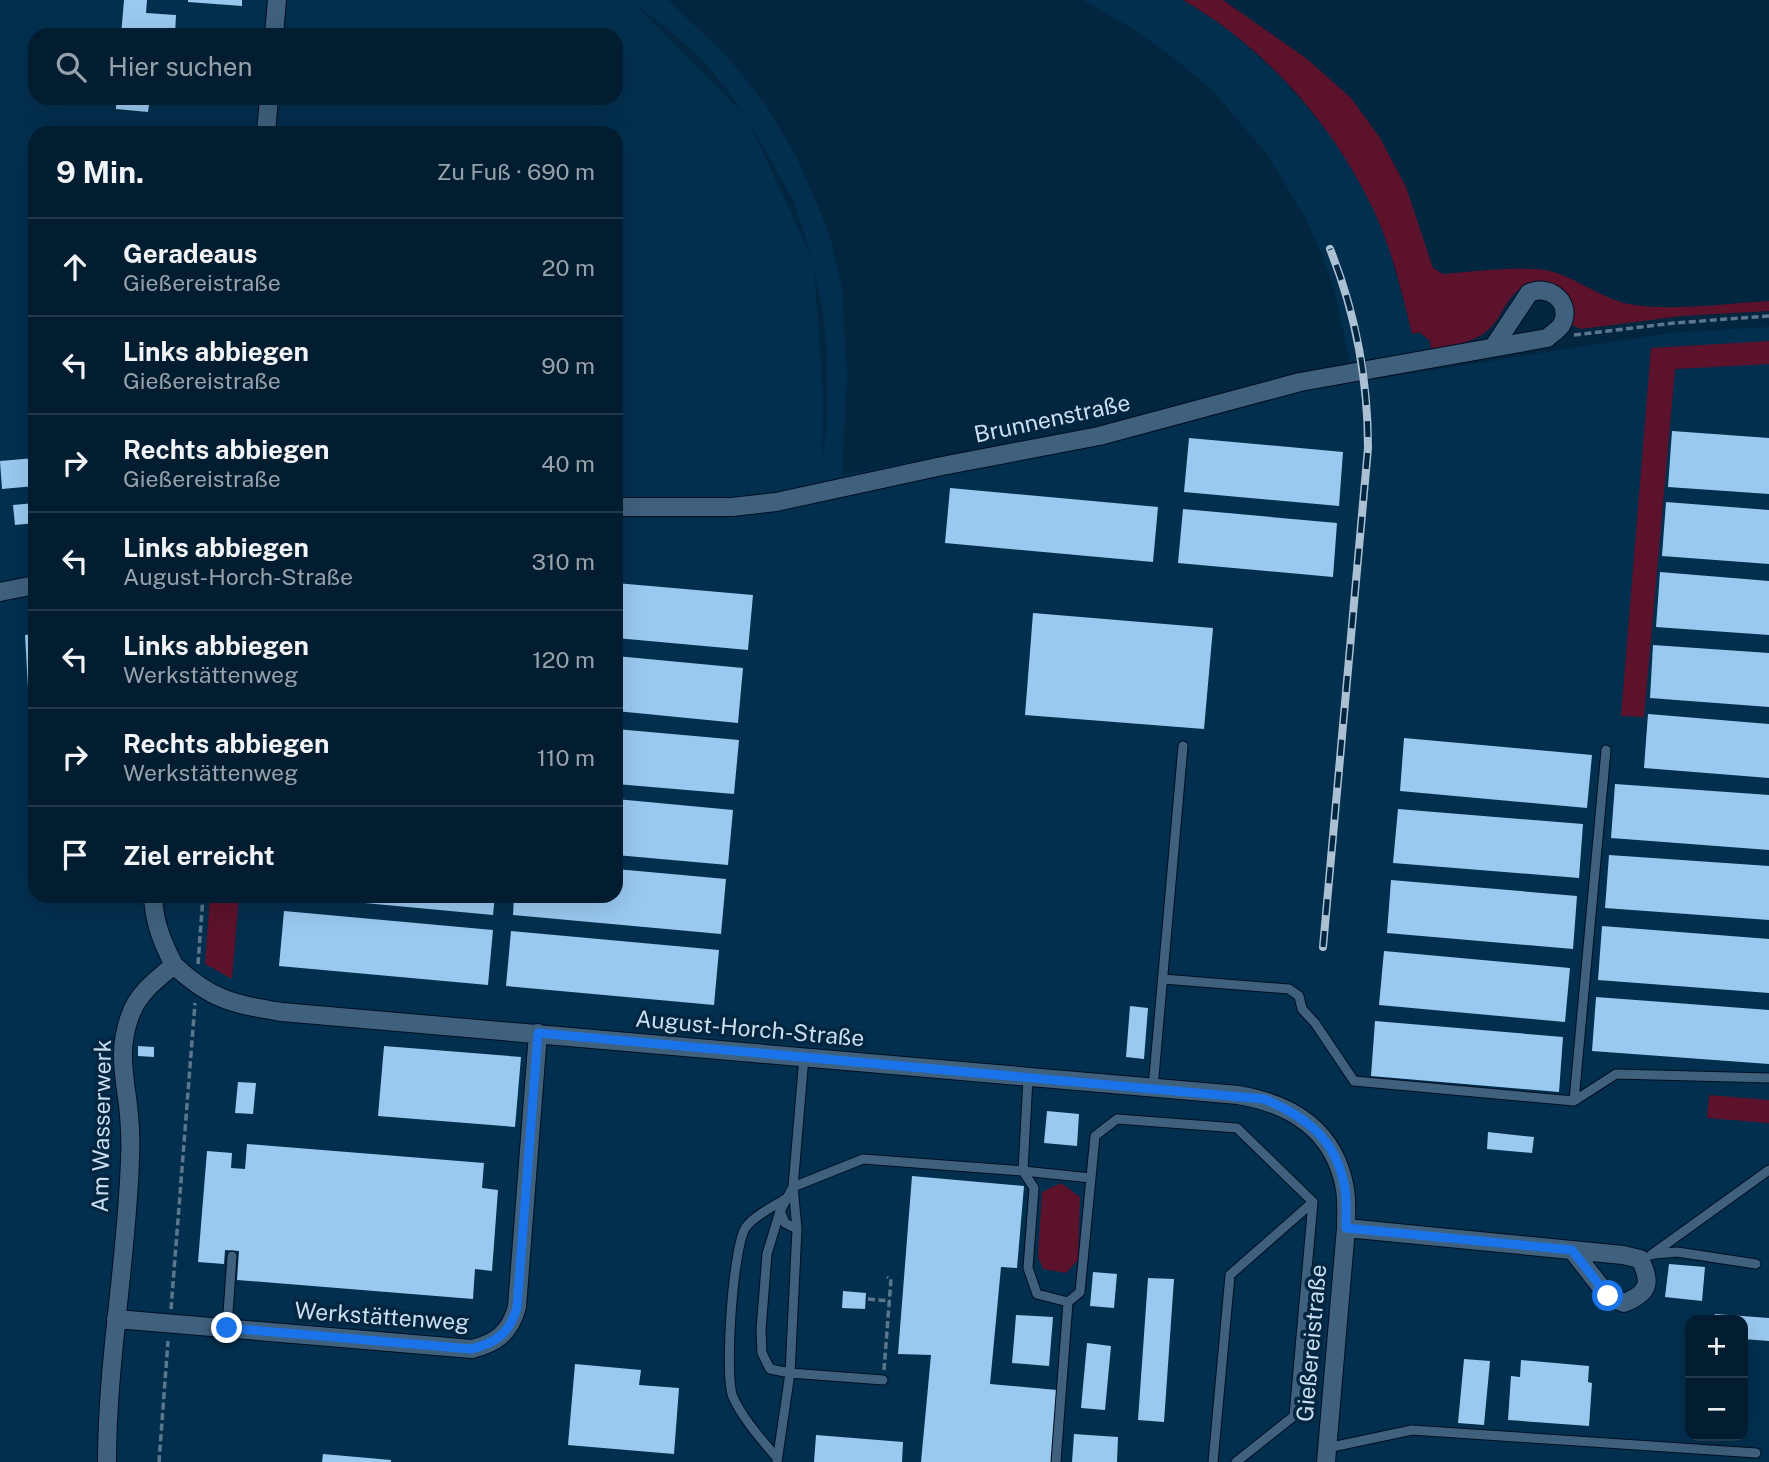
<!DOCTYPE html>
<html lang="de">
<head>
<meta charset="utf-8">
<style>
	body { margin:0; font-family:"Public Sans",sans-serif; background:#0c2538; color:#f1f3f6 }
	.controls { position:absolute; right:21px; bottom:21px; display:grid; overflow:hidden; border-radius:14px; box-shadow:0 7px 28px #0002 }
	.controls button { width:63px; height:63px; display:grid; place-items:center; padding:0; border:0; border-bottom:2px solid #233a4c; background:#021c30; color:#f1f3f6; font:35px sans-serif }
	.stop { position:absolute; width:21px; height:21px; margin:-16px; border:5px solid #1a73e8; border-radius:50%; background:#fff }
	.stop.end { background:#1a73e8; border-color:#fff; box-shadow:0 2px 7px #0008 }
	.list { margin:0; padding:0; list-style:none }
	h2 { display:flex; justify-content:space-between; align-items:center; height:91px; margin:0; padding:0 28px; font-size:30px }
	h2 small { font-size:23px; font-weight:400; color:#96a1ab }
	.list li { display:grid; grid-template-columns:46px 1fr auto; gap:21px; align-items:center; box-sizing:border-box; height:98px; padding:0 28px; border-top:2px solid #233a4c }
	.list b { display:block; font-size:26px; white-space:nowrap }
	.list p { margin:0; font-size:23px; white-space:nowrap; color:#96a1ab }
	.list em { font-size:23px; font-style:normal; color:#96a1ab }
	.icon { flex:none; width:38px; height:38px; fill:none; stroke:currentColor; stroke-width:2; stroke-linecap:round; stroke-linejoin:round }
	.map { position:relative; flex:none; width:1769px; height:1462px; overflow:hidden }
	.search { position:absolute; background:#021c30; box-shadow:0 7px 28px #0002; left:28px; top:28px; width:595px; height:77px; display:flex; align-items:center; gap:18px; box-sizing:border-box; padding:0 24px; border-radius:21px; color:#96a1ab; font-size:26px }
	.panel { position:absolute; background:#021c30; box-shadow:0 7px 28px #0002; left:28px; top:126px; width:595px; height:777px; border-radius:21px }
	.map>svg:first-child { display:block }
	.built { fill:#032f4e; fill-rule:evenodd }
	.green { fill:#5d122c }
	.building { fill:#9ac9f0 }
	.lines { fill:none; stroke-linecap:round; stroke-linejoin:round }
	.lane-casing { stroke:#000e21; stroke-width:11 }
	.street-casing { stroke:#000e21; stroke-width:20 }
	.path { stroke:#5b778d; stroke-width:3.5; stroke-dasharray:7 3.5; stroke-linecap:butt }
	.lane { stroke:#3f617e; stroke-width:9 }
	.street { stroke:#3f617e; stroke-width:18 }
	.rail-casing { stroke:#abc1d3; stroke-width:8 }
	.rail { stroke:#032640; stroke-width:5; stroke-dasharray:16; stroke-linecap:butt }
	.route { stroke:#1a73e8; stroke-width:9 }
	.labels { text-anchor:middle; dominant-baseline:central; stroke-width:7; stroke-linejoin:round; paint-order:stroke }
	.street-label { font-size:23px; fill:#cbdeef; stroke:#032640 }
</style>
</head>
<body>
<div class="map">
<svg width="1769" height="1462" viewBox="0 0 1769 1462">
	<rect width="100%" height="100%" fill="#032640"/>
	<!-- built -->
	<path class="built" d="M 0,0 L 667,0 L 724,53 L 765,104 L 795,154 L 821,213 L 832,245 L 842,290 L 847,375 L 842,475 L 1115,423 L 1356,382 L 1670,333 L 1769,327 L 1769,1462 L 0,1462 ZM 635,4 L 667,28 L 702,60 L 727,89 L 745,115 ZM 35,35 L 616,35 L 616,98 L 35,98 ZM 746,116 L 794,202 L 811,255 L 810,254 ZM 35,133 L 616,133 L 616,896 L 35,896 ZM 814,270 L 823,313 L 827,357 L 826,431 L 822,466 L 823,393 ZM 1690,1320 L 1743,1320 L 1743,1436 L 1690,1436 Z
		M 1083,0 L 1183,0 L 1228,29 L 1283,79 L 1333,139 L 1356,176 L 1375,212 L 1389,250 L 1412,333 L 1419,332 L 1430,341 L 1431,351 L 1350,362 L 1334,289 L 1318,245 L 1305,217 L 1268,155 L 1213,91 L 1174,58 L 1130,27 Z"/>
	<!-- green -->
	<path class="green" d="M 1183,0 L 1223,0 L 1307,59 L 1351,98 L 1380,138 L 1406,187 L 1433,268 L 1443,274 C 1472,272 1523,265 1550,271 C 1577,278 1600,298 1629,304 C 1668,312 1729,303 1769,301 L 1769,311 L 1682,316 L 1581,329 L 1571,325 C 1573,308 1572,296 1557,286 C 1552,282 1543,281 1536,282 C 1504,289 1506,319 1483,334 C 1468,344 1448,346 1431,351 L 1430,341 L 1419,332 L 1412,334 C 1402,292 1392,250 1374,211 C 1333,124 1266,48 1183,0 Z
		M 1769,341 L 1769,364 L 1675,369 L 1644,717 L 1621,716 L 1651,348 Z
		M 210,896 L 239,896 L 232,979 L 205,964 Z
		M 1709,1095 L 1769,1100 L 1769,1123 L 1707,1118 Z
		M 1061,1183 L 1080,1197 L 1078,1260 L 1066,1273 L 1043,1269 L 1038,1257 L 1042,1192 Z"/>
	<!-- building -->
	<path class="building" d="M 124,0 L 147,0 L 146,13 L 176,15 L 175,34 L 155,33 L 155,35 L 121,35 Z
		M 188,0 L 242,0 L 242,6 L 188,2 Z
		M 116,98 L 150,98 L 148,112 L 116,109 Z
		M 1672,431 L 1769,438 L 1769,494 L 1668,487 Z
		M 1189,438 L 1343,452 L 1339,506 L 1184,492 Z
		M 35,458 L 35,486 L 2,489 L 0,461 Z
		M 950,488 L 1158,507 L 1153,562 L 945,543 Z
		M 1666,502 L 1769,510 L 1769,564 L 1662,556 Z
		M 35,503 L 35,523 L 15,525 L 13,505 Z
		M 1183,509 L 1337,523 L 1333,577 L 1178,563 Z
		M 1660,572 L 1769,581 L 1769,635 L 1656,627 Z
		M 616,583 L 753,595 L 748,650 L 616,638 Z
		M 1033,613 L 1213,628 L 1204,729 L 1025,715 Z
		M 35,634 L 35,777 L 33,777 L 25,635 Z
		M 1653,645 L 1769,653 L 1769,707 L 1650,698 Z
		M 616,656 L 743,668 L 738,723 L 616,711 Z
		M 1648,714 L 1769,724 L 1769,778 L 1644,768 Z
		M 616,729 L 739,740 L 734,794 L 616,784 Z
		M 1404,738 L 1592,755 L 1587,808 L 1400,791 Z
		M 1615,784 L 1769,795 L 1769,850 L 1611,838 Z
		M 616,799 L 733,810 L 728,865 L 616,855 Z
		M 1398,809 L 1583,824 L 1579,878 L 1393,863 Z
		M 1609,855 L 1769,866 L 1769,920 L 1605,908 Z
		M 616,869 L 726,879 L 721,934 L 513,915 L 514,896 L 616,896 Z
		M 1391,880 L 1577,896 L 1573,949 L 1387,933 Z
		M 311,896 L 495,896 L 493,915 L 311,898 Z
		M 284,911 L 493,930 L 488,985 L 279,966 Z
		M 1602,926 L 1769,939 L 1769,993 L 1598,980 Z
		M 511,931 L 719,950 L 714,1005 L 506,986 Z
		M 1384,951 L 1570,968 L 1565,1022 L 1379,1005 Z
		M 1596,997 L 1769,1010 L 1769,1064 L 1592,1051 Z
		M 1130,1006 L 1148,1008 L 1144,1059 L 1126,1057 Z
		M 1375,1021 L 1563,1037 L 1559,1092 L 1371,1076 Z
		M 138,1046 L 154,1047 L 154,1057 L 138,1056 Z
		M 384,1046 L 521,1057 L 515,1127 L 378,1116 Z
		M 238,1082 L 256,1083 L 253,1114 L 235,1113 Z
		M 1047,1111 L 1079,1114 L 1077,1146 L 1044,1143 Z
		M 1488,1132 L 1534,1137 L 1532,1153 L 1487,1149 Z
		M 247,1144 L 484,1163 L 482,1188 L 498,1190 L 492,1271 L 475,1269 L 473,1299 L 237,1280 L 239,1251 L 225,1250 L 224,1264 L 198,1262 L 207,1151 L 232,1153 L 231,1168 L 245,1169 Z
		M 912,1176 L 1024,1186 L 1017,1268 L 1001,1267 L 990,1384 L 1057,1390 L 1051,1462 L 921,1462 L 931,1355 L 898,1354 Z
		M 1669,1264 L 1705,1267 L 1702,1301 L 1665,1297 Z
		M 1093,1272 L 1117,1274 L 1114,1308 L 1090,1306 Z
		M 1148,1278 L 1174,1279 L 1164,1422 L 1138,1420 Z
		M 843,1291 L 866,1293 L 865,1309 L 842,1308 Z
		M 1715,1314 L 1769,1318 L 1769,1341 L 1743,1339 L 1743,1320 L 1714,1320 Z
		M 1016,1315 L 1053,1317 L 1049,1366 L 1012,1363 Z
		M 1087,1343 L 1111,1346 L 1105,1410 L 1081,1408 Z
		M 1464,1359 L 1490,1361 L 1484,1425 L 1458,1423 Z
		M 1521,1360 L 1589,1366 L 1588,1382 L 1592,1383 L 1589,1426 L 1508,1420 L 1511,1376 L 1520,1377 Z
		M 575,1364 L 641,1370 L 639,1385 L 679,1388 L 674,1454 L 568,1445 Z
		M 1074,1434 L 1118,1437 L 1117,1462 L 1072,1462 Z
		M 816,1435 L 903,1442 L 902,1462 L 814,1462 Z
		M 323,1454 L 391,1460 L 391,1462 L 322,1462 Z"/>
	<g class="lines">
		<!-- lane casing -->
		<g class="lane-casing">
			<path id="lane" d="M 1163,979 L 1289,989 L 1299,996 L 1302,1009 L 1315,1023 L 1354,1081 L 1574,1101 L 1616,1074 L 1769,1078
				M 1153,1088 L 1183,746
				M 1574,1101 L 1606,750
				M 1023,1171 L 1034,1188 L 1028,1268 L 1037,1294 L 1068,1302
				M 1023,1171 L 1091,1178
				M 780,1211 L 785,1223 L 797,1229
				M 1655,1254 L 1677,1252 L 1756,1264
				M 1651,1255 L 1769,1170
				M 227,1328 L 232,1256
				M 883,1380 L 790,1373 L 770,1369 L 762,1353 L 761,1330 L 767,1254 L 780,1211 L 793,1187 L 863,1159 L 1023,1171 L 1028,1078
				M 1327,1448 L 1412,1430 L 1756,1453
				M 777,1458 C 761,1439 743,1419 733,1397 C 724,1377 733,1244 746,1227 C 755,1215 773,1207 785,1199
				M 777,1462 L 790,1373 L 797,1229 L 793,1187 L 804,1057
				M 1056,1462 L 1068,1302 L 1080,1292 L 1095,1136 L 1117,1119 L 1237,1128 L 1313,1202 L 1230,1275 L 1213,1462
				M 1236,1462 L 1294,1416 L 1313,1202"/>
		</g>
		<!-- street casing -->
		<g class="street-casing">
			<path id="street" d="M 274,35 L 277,0
				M 266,133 L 269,98
				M 616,507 L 732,507 L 776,502 L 942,466 L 1099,436 L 1300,382 L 1547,338 C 1553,333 1561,328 1563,322 C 1571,300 1547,284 1529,293 L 1494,346
				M 0,592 L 35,585
				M 174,965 C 211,1000 233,1004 282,1012 L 1238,1095 C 1293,1104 1335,1131 1345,1189 C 1347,1202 1346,1216 1346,1228 L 1326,1462
				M 1346,1228 L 1623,1255 L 1640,1259 C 1652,1283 1649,1293 1624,1303 L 1608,1296 L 1572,1250
				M 116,1319 L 472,1349 C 496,1343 510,1333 517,1307 L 538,1033
				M 107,1462 C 107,1361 127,1260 130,1159 C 131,1141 130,1123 128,1105 C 124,1073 118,1049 130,1016 C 138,993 156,980 174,965 C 162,942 154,922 153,896"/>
		</g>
		<!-- path -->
		<path class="path" d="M 1574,335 L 1674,323 L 1769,316
			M 198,964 L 203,896
			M 868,1299 L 890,1301
			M 171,1309 L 195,1003
			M 884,1370 L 891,1279 L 887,1277
			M 159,1462 L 168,1341"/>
		<!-- lane -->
		<use href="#lane" class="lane"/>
		<!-- street -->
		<use href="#street" class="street"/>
		<!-- rail casing -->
		<g class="rail-casing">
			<path id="rail" d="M 1323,947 L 1368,448 C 1368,378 1356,314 1330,249"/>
		</g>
		<!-- rail -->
		<use href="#rail" class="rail"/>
	</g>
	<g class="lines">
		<!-- route -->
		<path class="route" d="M 227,1328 L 471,1349 C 496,1343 510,1333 517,1307 L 538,1033 L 1264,1099 C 1307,1117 1337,1140 1345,1189 C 1347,1201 1346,1215 1346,1228 L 1572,1250 L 1608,1296"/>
	</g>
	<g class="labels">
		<!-- street labels -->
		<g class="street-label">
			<text transform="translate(1052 418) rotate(-12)">Brunnenstraße</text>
			<text transform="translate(750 1028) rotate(5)">August-Horch-Straße</text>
			<text transform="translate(101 1126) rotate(-89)">Am Wasserwerk</text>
			<text transform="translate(382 1316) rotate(4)">Werkstättenweg</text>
			<text transform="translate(1311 1343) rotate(-85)">Gießereistraße</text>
		</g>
	</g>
</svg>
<div class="controls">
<button>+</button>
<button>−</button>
</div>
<div class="stop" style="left:1608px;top:1296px"></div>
<div class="stop end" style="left:227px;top:1328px"></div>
<div class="search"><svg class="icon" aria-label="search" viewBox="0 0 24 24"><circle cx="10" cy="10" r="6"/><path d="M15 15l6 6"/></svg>Hier suchen</div>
<section class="panel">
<h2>9 Min.<small>Zu Fuß · 690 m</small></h2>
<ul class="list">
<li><svg class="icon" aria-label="ahead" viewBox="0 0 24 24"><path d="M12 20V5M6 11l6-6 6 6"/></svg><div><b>Geradeaus</b><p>Gießereistraße</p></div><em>20 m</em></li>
<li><svg class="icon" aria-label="left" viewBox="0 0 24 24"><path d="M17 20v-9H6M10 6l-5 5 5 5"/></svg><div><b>Links abbiegen</b><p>Gießereistraße</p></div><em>90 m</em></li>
<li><svg class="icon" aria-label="right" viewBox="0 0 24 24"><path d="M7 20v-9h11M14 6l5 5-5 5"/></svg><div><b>Rechts abbiegen</b><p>Gießereistraße</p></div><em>40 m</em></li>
<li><svg class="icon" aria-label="left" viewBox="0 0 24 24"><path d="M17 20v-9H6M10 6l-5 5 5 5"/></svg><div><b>Links abbiegen</b><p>August-Horch-Straße</p></div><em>310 m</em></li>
<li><svg class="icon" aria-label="left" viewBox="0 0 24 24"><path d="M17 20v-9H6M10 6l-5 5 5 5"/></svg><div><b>Links abbiegen</b><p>Werkstättenweg</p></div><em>120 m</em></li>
<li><svg class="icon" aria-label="right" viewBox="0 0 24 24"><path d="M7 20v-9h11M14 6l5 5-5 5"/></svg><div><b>Rechts abbiegen</b><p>Werkstättenweg</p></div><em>110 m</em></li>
<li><svg class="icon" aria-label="arrive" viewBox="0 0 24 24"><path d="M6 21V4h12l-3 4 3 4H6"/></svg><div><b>Ziel erreicht</b></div></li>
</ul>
</section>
</div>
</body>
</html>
